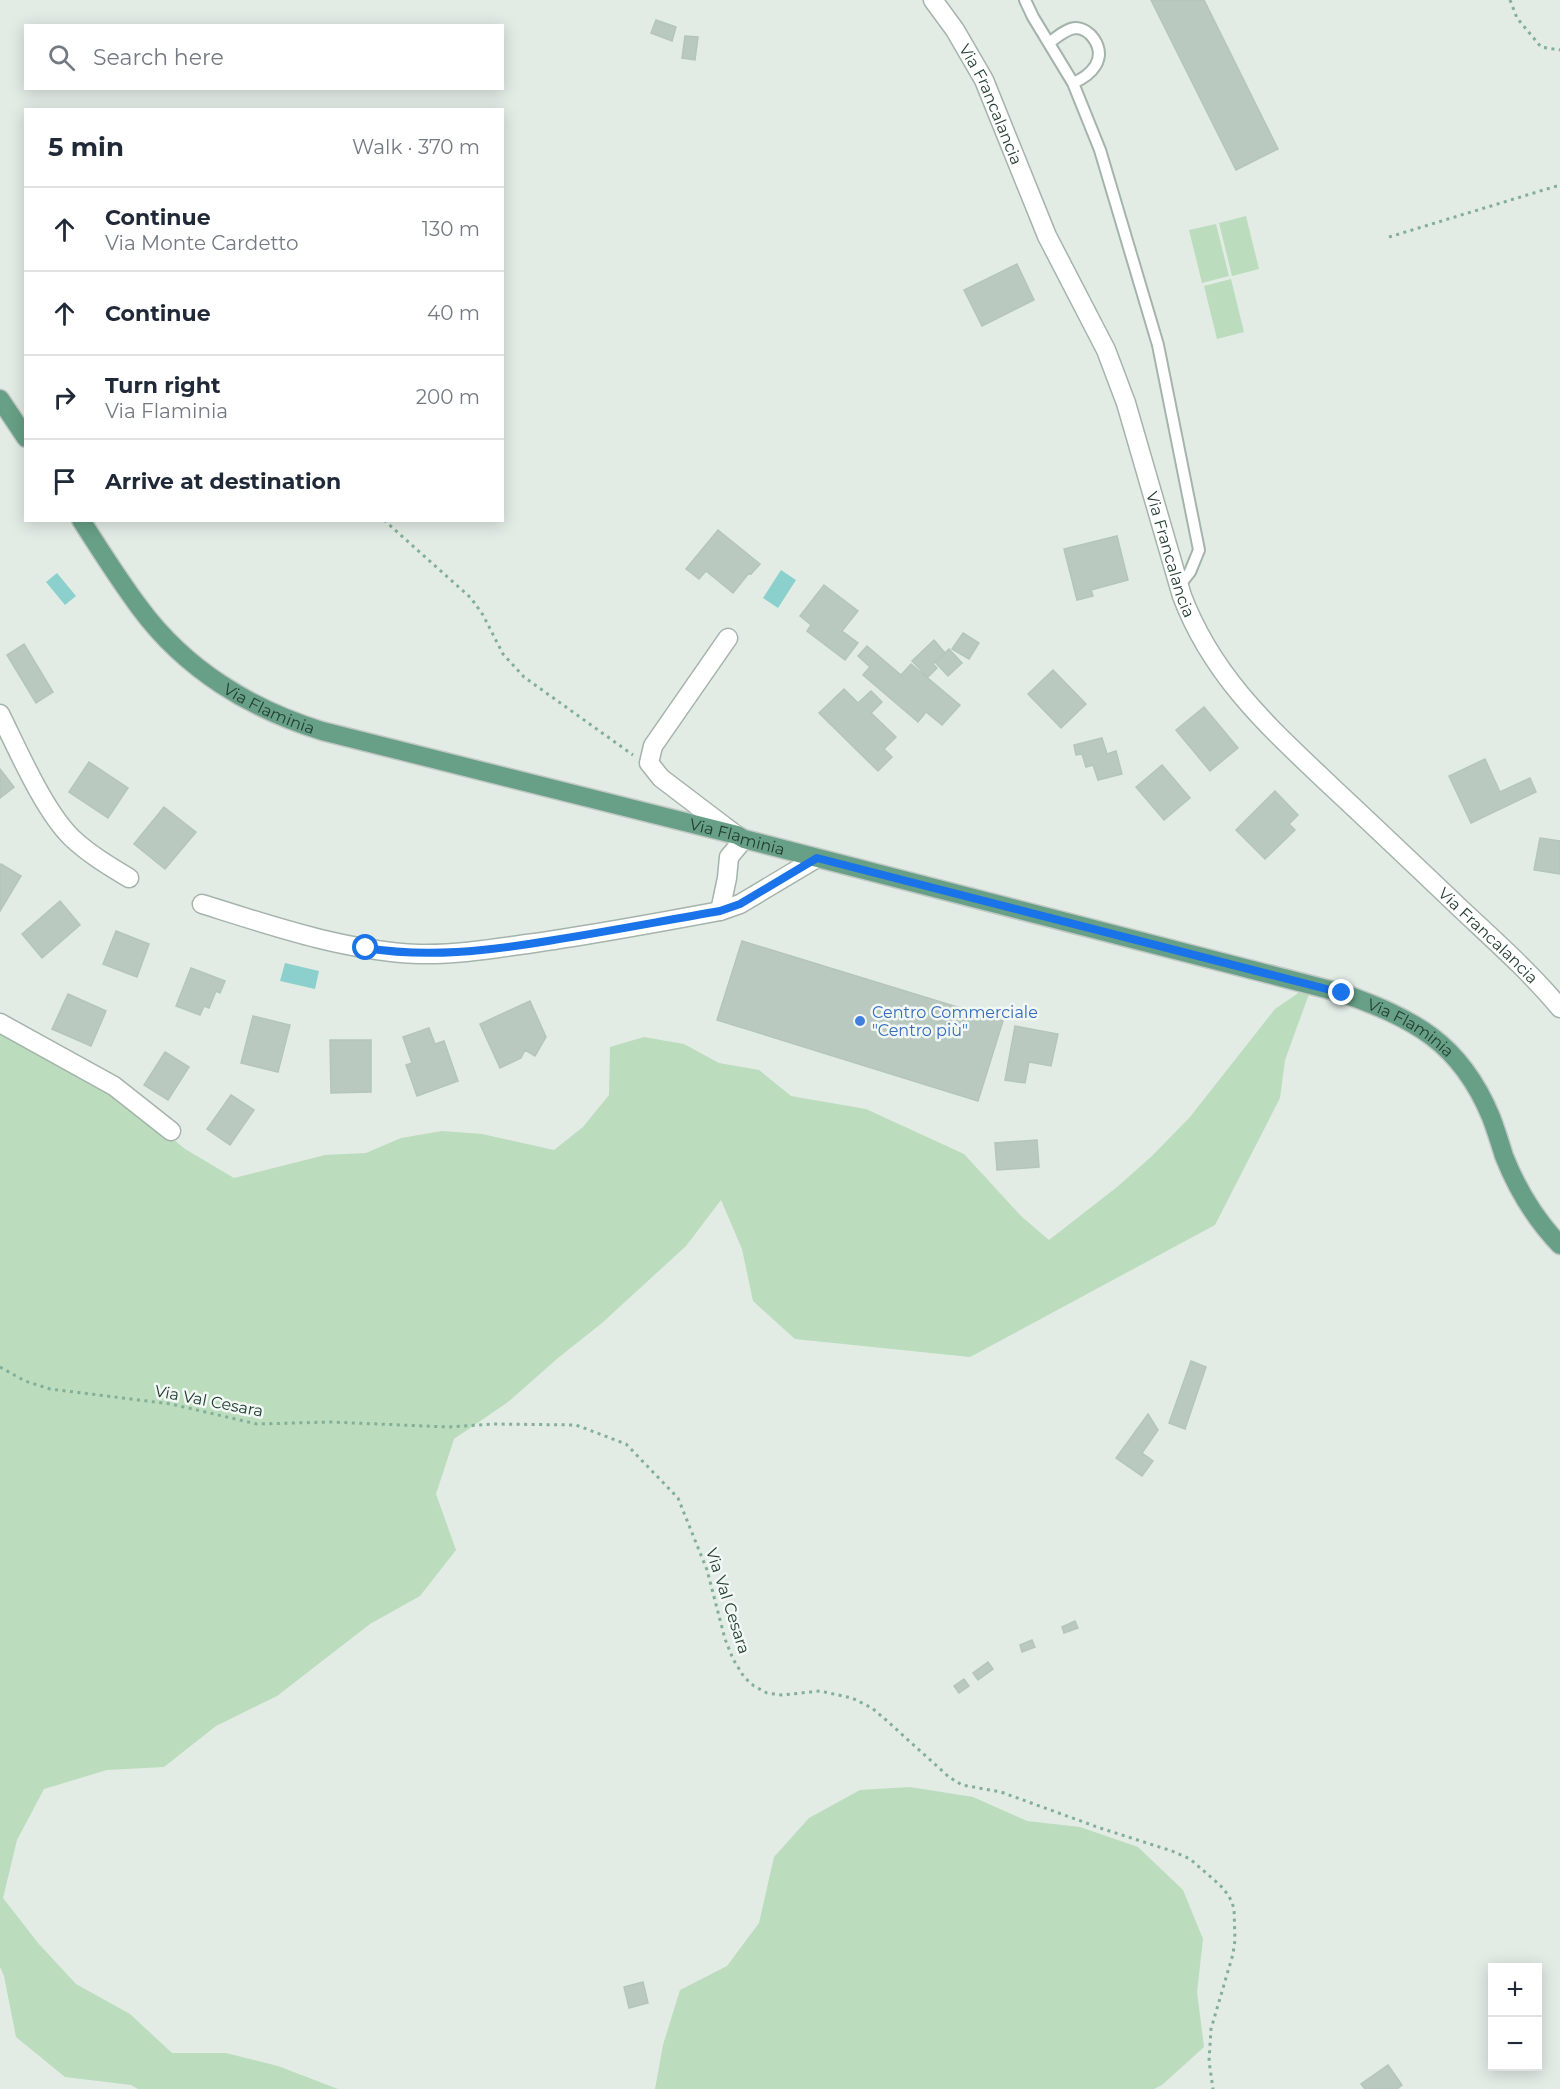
<!DOCTYPE html>
<html lang="en">
<head>
<meta charset="utf-8">
<style>
	body { margin:0; font-family:Montserrat,sans-serif; background:#f2f2f3; color:#1f2937 }
	.controls { position:absolute; right:18px; bottom:18px; display:grid; overflow:hidden; border-radius:0px; box-shadow:0 3px 15px #0003 }
	.controls button { width:54px; height:54px; display:grid; place-items:center; padding:0; border:0; border-bottom:2px solid #e0e1e3; background:#fff; color:#1f2937; font:30px sans-serif }
	.stop { position:absolute; width:18px; height:18px; margin:-14px; border:4px solid #1a73e8; border-radius:50%; background:#fff }
	.stop.end { background:#1a73e8; border-color:#fff; box-shadow:0 2px 6px #0008 }
	.list { margin:0; padding:0; list-style:none }
	h2 { display:flex; justify-content:space-between; align-items:center; height:78px; margin:0; padding:0 24px; font-size:26px }
	h2 small { font-size:20px; font-weight:400; color:#747a83 }
	.list li { display:grid; grid-template-columns:39px 1fr auto; gap:18px; align-items:center; box-sizing:border-box; height:84px; padding:0 24px; border-top:2px solid #e0e1e3 }
	.list b { display:block; font-size:22px; white-space:nowrap }
	.list p { margin:0; font-size:20px; white-space:nowrap; color:#747a83 }
	.list em { font-size:20px; font-style:normal; color:#747a83 }
	.icon { flex:none; width:33px; height:33px; fill:none; stroke:currentColor; stroke-width:2; stroke-linecap:round; stroke-linejoin:round }
	.map { position:relative; flex:none; width:1560px; height:2089px; overflow:hidden }
	.search { position:absolute; background:#fff; box-shadow:0 3px 15px #0003; left:24px; top:24px; width:480px; height:66px; display:flex; align-items:center; gap:15px; box-sizing:border-box; padding:0 21px; border-radius:0px; color:#747a83; font-size:22px }
	.panel { position:absolute; background:#fff; box-shadow:0 3px 15px #0003; left:24px; top:108px; width:480px; height:414px; border-radius:0px }
	.map>svg:first-child { display:block }
	.green { fill:#bbdcbd }
	.water { fill:#8bd0cc }
	.building { fill:#bac9c0; stroke:#b4c5bb; stroke-width:1.5 }
	.lines { fill:none; stroke-linecap:round; stroke-linejoin:round }
	.service-casing { stroke:#a5b4ab; stroke-width:14 }
	.minor-casing { stroke:#a5b4ab; stroke-width:21 }
	.primary-casing { stroke:#c1c8c5; stroke-width:21 }
	.path { stroke:#83af98; stroke-width:3; stroke-dasharray:3 4.5; stroke-linecap:butt }
	.service { stroke:#fff; stroke-width:10 }
	.minor { stroke:#fff; stroke-width:18 }
	.primary { stroke:#67a086; stroke-width:18 }
	.route { stroke:#1a73e8; stroke-width:8 }
	.shop-dot { fill:#3f7fe0; stroke:#f2f8f4; stroke-width:2 }
	.labels { text-anchor:middle; dominant-baseline:central; stroke-width:5; stroke-linejoin:round; paint-order:stroke }
	.street-label { font-size:16px; fill:#223c30; stroke:#f2f8f4 }
	.shop-label { font-size:16px; fill:#366cbe; stroke:#f2f8f4; text-anchor:start }
</style>
</head>
<body>
<div class="map">
<svg width="1560" height="2089" viewBox="0 0 1560 2089">
	<rect width="100%" height="100%" fill="#e2ece5"/>
	<!-- green -->
	<path class="green" d="M 1246,216 L 1259,269 L 1232,276 L 1219,223 Z
		M 1216,224 L 1229,276 L 1202,283 L 1189,230 Z
		M 1231,279 L 1244,332 L 1217,339 L 1204,286 Z
		M 1313,983 L 1285,1060 L 1280,1098 L 1215,1225 L 970,1357 L 795,1339 L 753,1301 L 742,1249 L 721,1200 L 686,1246 L 602,1323 L 558,1358 L 508,1402 L 454,1439 L 436,1494 L 456,1550 L 420,1596 L 370,1624 L 277,1696 L 216,1726 L 164,1767 L 107,1770 L 44,1789 L 17,1840 L 3,1898 L 38,1943 L 76,1984 L 130,2014 L 172,2053 L 226,2053 L 278,2066 L 338,2089 L 138,2089 L 131,2085 L 65,2077 L 16,2037 L 4,1976 L 0,1967 L 0,1032 L 121,1096 L 185,1149 L 234,1178 L 325,1155 L 366,1153 L 401,1138 L 442,1131 L 482,1134 L 554,1150 L 583,1127 L 609,1095 L 610,1047 L 644,1037 L 684,1044 L 719,1063 L 759,1070 L 791,1096 L 866,1109 L 964,1154 L 1021,1216 L 1049,1240 L 1117,1187 L 1152,1156 L 1190,1117 L 1275,1009 Z
		M 910,1787 L 973,1797 L 1027,1821 L 1080,1827 L 1138,1847 L 1183,1890 L 1203,1939 L 1197,1992 L 1204,2047 L 1162,2085 L 1154,2089 L 655,2089 L 663,2045 L 680,1990 L 727,1966 L 759,1923 L 774,1857 L 809,1818 L 860,1790 Z"/>
	<!-- water -->
	<path class="water" d="M 781,570 L 796,580 L 778,608 L 763,598 Z
		M 57,573 L 76,596 L 65,605 L 46,582 Z
		M 285,963 L 319,971 L 315,989 L 280,981 Z"/>
	<!-- building -->
	<path class="building" d="M 1151,0 L 1204,0 L 1278,149 L 1236,170 Z
		M 656,20 L 676,27 L 672,41 L 651,33 Z
		M 685,36 L 698,37 L 695,60 L 682,58 Z
		M 1017,264 L 1034,300 L 982,326 L 964,290 Z
		M 718,530 L 760,564 L 751,574 L 749,573 L 733,593 L 706,571 L 699,579 L 686,569 Z
		M 1117,536 L 1128,580 L 1091,590 L 1093,596 L 1077,600 L 1064,549 Z
		M 824,585 L 858,611 L 842,631 L 858,643 L 845,660 L 807,631 L 811,625 L 800,616 Z
		M 963,633 L 979,643 L 969,659 L 952,649 Z
		M 934,640 L 945,653 L 933,664 L 937,668 L 928,677 L 912,661 Z
		M 24,644 L 53,692 L 36,703 L 7,655 Z
		M 867,646 L 901,675 L 911,664 L 960,705 L 942,725 L 926,712 L 918,722 L 863,675 L 870,667 L 858,656 Z
		M 949,649 L 962,663 L 948,676 L 935,662 Z
		M 1053,670 L 1086,704 L 1061,728 L 1028,694 Z
		M 844,689 L 858,703 L 871,691 L 882,702 L 871,713 L 896,737 L 884,749 L 892,757 L 878,771 L 819,713 Z
		M 1204,707 L 1238,748 L 1210,771 L 1176,730 Z
		M 1102,738 L 1107,754 L 1116,751 L 1122,774 L 1098,780 L 1093,765 L 1086,767 L 1082,754 L 1076,755 L 1074,745 Z
		M 1485,759 L 1500,792 L 1530,778 L 1536,792 L 1471,823 L 1449,776 Z
		M 89,762 L 128,788 L 108,818 L 69,792 Z
		M 1162,765 L 1190,798 L 1164,820 L 1136,787 Z
		M 0,769 L 14,787 L 0,798 Z
		M 1275,791 L 1298,815 L 1289,824 L 1295,830 L 1265,859 L 1236,830 Z
		M 164,807 L 196,832 L 165,869 L 134,844 Z
		M 1540,838 L 1560,841 L 1560,874 L 1534,870 Z
		M 1,864 L 21,876 L 0,911 L 0,865 Z
		M 60,901 L 80,925 L 42,958 L 22,934 Z
		M 116,931 L 149,944 L 137,977 L 103,964 Z
		M 742,941 L 1003,1021 L 978,1101 L 717,1020 Z
		M 191,968 L 225,981 L 220,993 L 216,991 L 209,1008 L 204,1006 L 200,1015 L 176,1006 Z
		M 68,994 L 106,1011 L 91,1046 L 52,1029 Z
		M 530,1001 L 546,1037 L 535,1056 L 525,1050 L 521,1058 L 500,1068 L 480,1024 Z
		M 253,1016 L 290,1025 L 278,1072 L 241,1063 Z
		M 1015,1026 L 1058,1034 L 1051,1066 L 1029,1062 L 1025,1083 L 1005,1080 Z
		M 429,1028 L 435,1044 L 444,1041 L 458,1081 L 417,1096 L 406,1065 L 412,1063 L 403,1037 Z
		M 330,1040 L 371,1040 L 371,1092 L 331,1093 Z
		M 165,1052 L 189,1067 L 168,1100 L 144,1085 Z
		M 231,1095 L 254,1110 L 230,1145 L 207,1129 Z
		M 1037,1140 L 1039,1167 L 997,1170 L 995,1143 Z
		M 1191,1361 L 1206,1367 L 1185,1429 L 1169,1423 Z
		M 1148,1414 L 1158,1430 L 1142,1453 L 1153,1461 L 1142,1476 L 1116,1458 Z
		M 1075,1621 L 1078,1628 L 1064,1633 L 1062,1627 Z
		M 1032,1640 L 1035,1647 L 1022,1652 L 1020,1645 Z
		M 988,1662 L 993,1669 L 978,1680 L 973,1673 Z
		M 964,1679 L 969,1686 L 959,1693 L 954,1686 Z
		M 643,1982 L 648,2003 L 629,2008 L 624,1987 Z
		M 1388,2065 L 1402,2085 L 1397,2089 L 1365,2089 L 1361,2084 Z"/>
	<g class="lines">
		<!-- service casing -->
		<g class="service-casing">
			<path id="service" d="M 1025,0 L 1033,17 L 1073,83 L 1100,150 L 1158,345 L 1199,550 L 1190,572 L 1179,586
				M 1050,42 C 1057,37 1066,29 1075,28 C 1083,28 1090,33 1094,39 C 1107,59 1092,75 1073,83"/>
		</g>
		<!-- minor casing -->
		<g class="minor-casing">
			<g id="minor">
				<path id="s1" d="M 933,0 L 955,30 L 984,80 L 1047,236 L 1106,350 L 1126,403 L 1182,596 C 1213,678 1271,729 1332,787 C 1375,827 1418,868 1461,909 C 1495,941 1530,972 1560,1008"/>
				<path d="M 728,638 L 653,746 L 649,763 L 661,778 L 736,835"/>
				<path d="M 0,714 C 18,750 44,811 72,838 C 89,854 109,866 129,878"/>
				<path d="M 202,904 C 272,926 345,951 419,954 C 455,955 492,949 527,944 C 592,935 656,923 720,911 L 740,904 L 817,858"/>
				<path d="M 720,911 L 727,878 L 729,857 L 744,839"/>
				<path d="M 0,1023 L 114,1086 L 171,1131"/>
			</g>
		</g>
		<!-- primary casing -->
		<g class="primary-casing">
			<g id="primary">
				<path d="M 0,399 L 26,438"/>
				<path id="s2" d="M 81,520 C 100,550 119,580 140,608 C 185,669 250,709 322,731 L 737,835 L 744,839 L 1342,993 C 1414,1019 1460,1042 1491,1117 C 1496,1130 1500,1143 1504,1156 C 1517,1189 1535,1219 1560,1245"/>
			</g>
		</g>
		<!-- path -->
		<path class="path" d="M 1510,0 L 1517,18 L 1541,47 L 1560,50
			M 1389,237 L 1560,185
			M 384,520 L 471,598 L 483,615 L 503,654 L 524,677 L 633,755
			M 0,1367 L 25,1381 L 50,1389 L 171,1404 L 257,1424 L 331,1422 L 448,1427 L 494,1424 L 576,1425 L 626,1444 L 678,1498 L 707,1570 L 725,1639 L 733,1659 L 744,1677 L 754,1686 L 767,1693 L 782,1695 L 820,1691 L 852,1698 L 872,1708 L 886,1720 L 949,1777 L 962,1785 L 1001,1792 L 1100,1828 L 1172,1851 L 1190,1859 L 1220,1885 L 1229,1896 L 1234,1908 L 1235,1940 L 1233,1954 L 1211,2029 L 1209,2061 L 1213,2089"/>
		<!-- service -->
		<use href="#service" class="service"/>
		<!-- minor -->
		<use href="#minor" class="minor"/>
		<!-- primary -->
		<use href="#primary" class="primary"/>
	</g>
	<g class="lines">
		<!-- route -->
		<path class="route" d="M 366,948 C 427,958 487,951 548,941 C 605,932 662,921 720,911 L 740,904 L 817,858 L 1342,993"/>
	</g>
	<!-- markers -->
	<circle class="shop-dot" cx="860" cy="1021" r="6"/>
	<g class="labels">
		<!-- street labels -->
		<g class="street-label">
			<text stroke="none"><textPath href="#s1" startOffset="120">Via Francalancia</textPath></text>
			<text stroke="none"><textPath href="#s1" startOffset="606">Via Francalancia</textPath></text>
			<text stroke="none"><textPath href="#s2" startOffset="272">Via Flaminia</textPath></text>
			<text stroke="none"><textPath href="#s2" startOffset="758">Via Flaminia</textPath></text>
			<text stroke="none"><textPath href="#s1" startOffset="1110">Via Francalancia</textPath></text>
			<text stroke="none"><textPath href="#s2" startOffset="1460">Via Flaminia</textPath></text>
			<text transform="translate(209 1401) rotate(11)">Via Val Cesara</text>
			<text transform="translate(728 1601) rotate(72)">Via Val Cesara</text>
		</g>
		<!-- shop labels -->
		<g class="shop-label">
			<text x="872" y="1012">Centro Commerciale<tspan x="872" dy="18">"Centro più"</tspan></text>
		</g>
	</g>
</svg>
<div class="controls">
<button>+</button>
<button>−</button>
</div>
<div class="stop" style="left:366px;top:948px"></div>
<div class="stop end" style="left:1342px;top:993px"></div>
<div class="search"><svg class="icon" aria-label="search" viewBox="0 0 24 24"><circle cx="10" cy="10" r="6"/><path d="M15 15l6 6"/></svg>Search here</div>
<section class="panel">
<h2>5 min<small>Walk · 370 m</small></h2>
<ul class="list">
<li><svg class="icon" aria-label="ahead" viewBox="0 0 24 24"><path d="M12 20V5M6 11l6-6 6 6"/></svg><div><b>Continue</b><p>Via Monte Cardetto</p></div><em>130 m</em></li>
<li><svg class="icon" aria-label="ahead" viewBox="0 0 24 24"><path d="M12 20V5M6 11l6-6 6 6"/></svg><div><b>Continue</b></div><em>40 m</em></li>
<li><svg class="icon" aria-label="right" viewBox="0 0 24 24"><path d="M7 20v-9h11M14 6l5 5-5 5"/></svg><div><b>Turn right</b><p>Via Flaminia</p></div><em>200 m</em></li>
<li><svg class="icon" aria-label="arrive" viewBox="0 0 24 24"><path d="M6 21V4h12l-3 4 3 4H6"/></svg><div><b>Arrive at destination</b></div></li>
</ul>
</section>
</div>
</body>
</html>
